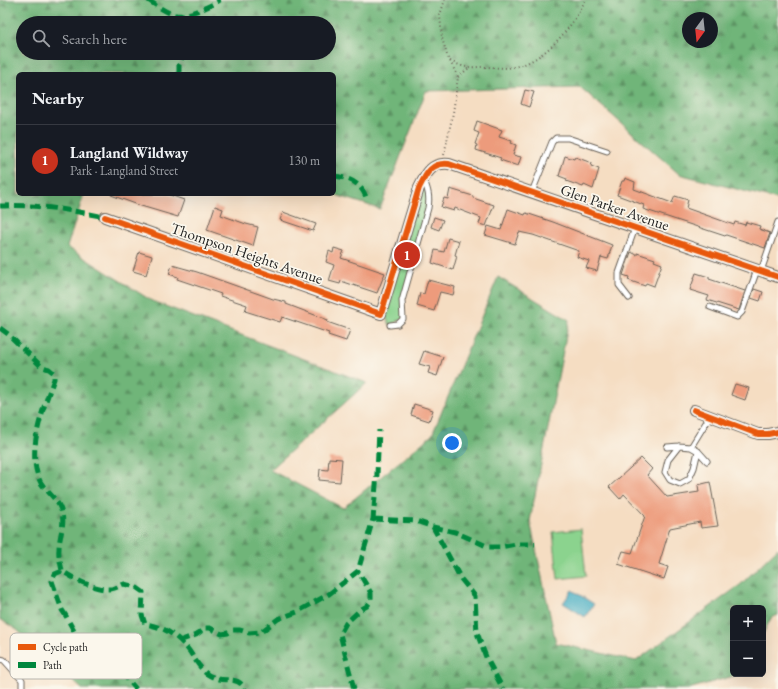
<!DOCTYPE html>
<html lang="en">
<head>
<meta charset="utf-8">
<style>
	body { margin:0; font-family:"EB Garamond",serif; background:#20242c; color:#f1f3f6 }
	.controls { position:absolute; right:12px; bottom:12px; display:grid; overflow:hidden; border-radius:6px; box-shadow:0 4px 16px #0002 }
	.controls button { width:36px; height:36px; display:grid; place-items:center; padding:0; border:0; border-bottom:1px solid #363941; background:#171b24; color:#f1f3f6; font:20px sans-serif }
	.compass { position:absolute; left:682px; top:12px; width:36px; height:36px; border-radius:50%; background:#171b24; box-shadow:0 4px 16px #0002; rotate:195deg }
	.you { position:absolute; left:452px; top:443px; width:14px; height:14px; margin:-10px; border:3px solid #fff; border-radius:50%; background:#1a73e8; box-shadow:0 0 0 6px #1a73e833 }
	.badge { display:grid; place-items:center; width:26px; height:26px; border-radius:50%; background:#c8321e; color:#fff; font-size:13px; font-weight:700 }
	.pin { position:absolute; translate:-50% -50%; border:2px solid #fff; box-shadow:0 1px 4px #0006 }
	.list { margin:0; padding:0; list-style:none }
	h2 { display:flex; justify-content:space-between; align-items:center; height:52px; margin:0; padding:0 16px; font-size:17px }
	h2 small { font-size:13px; font-weight:400; color:#9ea1a6 }
	.list li { display:grid; grid-template-columns:26px 1fr auto; gap:12px; align-items:center; box-sizing:border-box; height:72px; padding:0 16px; border-top:1px solid #363941 }
	.list b { display:block; font-size:15px; white-space:nowrap }
	.list p { margin:0; font-size:13px; white-space:nowrap; color:#9ea1a6 }
	.list em { font-size:13px; font-style:normal; color:#9ea1a6 }
	.icon { flex:none; width:22px; height:22px; fill:none; stroke:currentColor; stroke-width:2; stroke-linecap:round; stroke-linejoin:round }
	.map { position:relative; flex:none; width:778px; height:689px; overflow:hidden }
	.search { position:absolute; background:#171b24; box-shadow:0 4px 16px #0002; left:16px; top:16px; width:320px; height:44px; display:flex; align-items:center; gap:10px; box-sizing:border-box; padding:0 14px; border-radius:22px; color:#9ea1a6; font-size:15px }
	.panel { position:absolute; background:#171b24; box-shadow:0 4px 16px #0002; left:16px; top:72px; width:320px; height:124px; border-radius:6px }
	.map>svg:first-child { display:block }
	.forest { fill:url(#forest-firs); stroke:#46684a; fill-rule:evenodd }
	.garden { fill:#8bd38e; stroke:#547855 }
	.water { fill:#41aac1; stroke:#2e636e }
	.building { fill:#ed9b7b }
	.lines { fill:none; stroke-linecap:round; stroke-linejoin:round }
	.lane-casing { stroke:#686056; stroke-width:7 }
	.street-casing { stroke:#686056; stroke-width:12 }
	.path { stroke:#686056; stroke-width:2; stroke-dasharray:1 3; stroke-linecap:butt }
	.lane { stroke:#fff; stroke-width:5 }
	.street { stroke:#fff; stroke-width:10 }
	.quiet { stroke:#00873e; stroke-width:5; stroke-dasharray:10 5; stroke-linecap:butt }
	.cycleway-casing { stroke:#fbf7ec; stroke-width:8 }
	.cycleway { stroke:#e8590c; stroke-width:6 }
	.labels { text-anchor:middle; dominant-baseline:central; stroke-width:3.5; stroke-linejoin:round; paint-order:stroke }
	.street-label { font-size:15px; fill:#1c1c1c; stroke:#fbf7ec }
	.key { fill:#fbf7ec; stroke:#b8b5ae; stroke-width:1 }
	.key-label { font-size:11px; fill:#1c1c1c }
</style>
</head>
<body>
<div class="map">
<svg width="778" height="689" viewBox="0 0 778 689">
	<defs>
		<pattern id="forest-firs" width="22" height="20" patternUnits="userSpaceOnUse"><rect width="22" height="20" fill="#70b579"/><path d="M5 1l3.5 6h-7zM16 11l3.5 6h-7z" fill="#5b9262"/></pattern>
	</defs>
	<rect width="100%" height="100%" fill="#fbf7ec"/>
	<filter id="ink" filterUnits="userSpaceOnUse"><feTurbulence type="fractalNoise" baseFrequency=".025" numOctaves="2"/><feDisplacementMap in="SourceGraphic" scale="8" xChannelSelector="R" yChannelSelector="G"/><feConvolveMatrix kernelMatrix="1 2 1 2 8 2 1 2 1" color-interpolation-filters="sRGB"/></filter>
	<filter id="wash" filterUnits="userSpaceOnUse"><feTurbulence type="fractalNoise" baseFrequency=".012" numOctaves="4" result="noise"/><feDisplacementMap in="SourceGraphic" scale="16" xChannelSelector="R" yChannelSelector="G"/><feGaussianBlur stdDeviation="0.9" result="paint"/><feColorMatrix in="noise" values="0 0 0 0 0 0 0 0 0 0 0 0 0 0 0 0 0 1.4 0 .05"/><feComposite in="paint" operator="in"/></filter>
	<g filter="url(#wash)">
		<rect width="100%" height="100%" fill="#f5ddc2"/>
		<!-- forest -->
		<path class="forest" d="M 0,0 L 778,0 L 778,200 L 679,174 L 580,87 L 426,91 L 380,209 L 333,194 L 334,74 L 18,74 L 18,194 L 84,194 L 67,247 L 152,301 L 367,383 L 270,470 L 343,508 L 432,435 L 498,277 L 569,320 L 530,521 L 556,643 L 636,661 L 740,585 L 778,548 L 778,615 L 771,618 L 763,634 L 763,608 L 733,608 L 733,674 L 741,674 L 688,689 L 82,689 L 17,630 L 0,619 ZM 688,18 L 712,18 L 712,42 L 688,42 ZM 23,23 L 329,23 L 329,53 L 23,53 Z"/>
		<!-- garden -->
		<path class="garden" d="M 424,179 L 430,199 L 402,301 L 403,319 L 390,325 L 387,319 L 381,314 Z
			M 581,529 L 586,576 L 558,579 L 553,532 Z"/>
		<!-- water -->
		<path class="water" d="M 572,590 L 594,604 L 585,617 L 563,603 Z"/>
		<g id="blocks">
			<!-- building -->
			<path class="building" d="M 525,90 L 534,92 L 529,107 L 521,104 Z
				M 477,121 L 502,130 L 499,137 L 512,141 L 511,143 L 516,145 L 513,155 L 521,157 L 518,166 L 500,160 L 501,158 L 476,150 L 477,145 L 475,144 L 479,133 L 474,131 Z
				M 565,156 L 574,159 L 575,157 L 592,163 L 591,166 L 599,169 L 593,189 L 584,185 L 583,187 L 566,181 L 567,179 L 559,176 Z
				M 625,178 L 635,182 L 634,189 L 672,203 L 675,196 L 688,200 L 686,208 L 734,225 L 735,222 L 745,225 L 746,222 L 760,226 L 759,229 L 770,233 L 765,248 L 726,235 L 725,236 L 643,209 L 644,205 L 617,195 L 622,181 L 624,181 Z
				M 450,189 L 473,196 L 473,198 L 494,205 L 486,226 L 479,224 L 481,218 L 455,208 L 454,211 L 441,207 L 444,198 L 448,199 Z
				M 111,194 L 167,194 L 184,200 L 178,217 L 141,206 L 111,195 Z
				M 215,206 L 223,209 L 221,215 L 246,224 L 258,227 L 253,246 L 207,230 Z
				M 508,209 L 525,215 L 526,213 L 553,222 L 612,245 L 608,259 L 601,257 L 597,271 L 586,268 L 589,261 L 577,257 L 579,251 L 533,235 L 519,232 L 515,244 L 485,235 L 488,226 L 501,230 Z
				M 283,212 L 316,224 L 313,231 L 280,220 Z
				M 434,217 L 443,220 L 439,230 L 431,227 Z
				M 448,238 L 459,241 L 455,255 L 457,256 L 453,270 L 432,263 L 435,250 L 444,252 Z
				M 334,248 L 344,251 L 341,258 L 385,273 L 377,293 L 341,281 L 340,284 L 329,281 L 334,265 L 326,262 L 329,251 L 333,253 Z
				M 139,252 L 152,256 L 146,275 L 133,271 Z
				M 631,252 L 637,255 L 637,253 L 655,259 L 654,261 L 662,264 L 654,286 L 646,283 L 645,286 L 628,280 L 629,277 L 623,275 Z
				M 172,265 L 197,272 L 273,299 L 286,302 L 286,304 L 328,320 L 327,322 L 350,330 L 346,341 L 328,335 L 329,333 L 282,317 L 280,322 L 245,311 L 247,305 L 220,296 L 221,294 L 177,279 L 178,277 L 169,274 Z
				M 696,273 L 709,277 L 709,279 L 745,291 L 739,310 L 707,300 L 709,296 L 690,290 Z
				M 428,280 L 455,287 L 453,295 L 440,292 L 434,311 L 417,306 L 420,293 L 424,294 Z
				M 754,289 L 763,292 L 760,301 L 751,298 Z
				M 424,351 L 443,357 L 437,376 L 428,373 L 430,367 L 419,364 Z
				M 735,384 L 749,388 L 745,400 L 731,395 Z
				M 414,404 L 433,410 L 429,421 L 411,415 Z
				M 329,458 L 342,459 L 340,482 L 319,480 L 320,469 L 328,470 Z
				M 641,458 L 652,469 L 647,475 L 667,497 L 699,492 L 698,485 L 710,482 L 718,526 L 701,528 L 700,522 L 670,528 L 659,564 L 668,567 L 664,579 L 618,564 L 623,551 L 632,553 L 645,516 L 624,494 L 620,499 L 609,487 Z"/>
		</g>
	</g>
	<g filter="url(#ink)">
		<use href="#blocks" fill-opacity="0" stroke="#686056" stroke-width="1"/>
		<g class="lines">
			<!-- lane casing -->
			<g class="lane-casing">
				<path id="lane" d="M 532,192 L 552,142 L 556,138 L 568,138 L 607,151
					M 761,271 L 778,222
					M 629,298 L 619,285 L 619,273 L 635,228
					M 710,307 L 737,317 L 742,312 L 757,270
					M 390,325 L 398,324 L 403,319 L 402,301 L 428,208 C 430,197 428,190 424,180
					M 679,446 L 668,460 L 665,472 L 670,480 L 680,484 L 689,479 L 694,468 L 698,451
					M 667,447 L 679,446 L 691,447 L 710,416
					M 691,447 L 698,451 L 707,461
					M 0,659 L 4,660 L 22,680 L 22,689"/>
			</g>
			<!-- street casing -->
			<g class="street-casing">
				<path id="street" d="M 105,217 L 381,314 L 419,188 C 426,174 431,162 449,164 L 778,277
					M 694,410 L 758,434 L 768,434 L 778,432"/>
			</g>
			<!-- path -->
			<path class="path" d="M 450,61 C 467,69 468,67 485,67 C 494,67 504,69 513,67 C 543,63 574,26 585,0
				M 458,77 L 469,68
				M 444,155 L 453,113 L 458,77 L 447,55 L 442,38 L 440,15 L 445,0"/>
			<!-- lane -->
			<use href="#lane" class="lane"/>
			<!-- street -->
			<use href="#street" class="street"/>
			<!-- quiet -->
			<path class="quiet" d="M 148,0 C 156,5 166,13 176,15 C 185,17 212,6 220,0
				M 191,23 L 191,12
				M 179,74 L 179,65 L 184,53
				M 334,176 C 350,178 362,183 367,200
				M 0,206 C 35,204 71,210 105,217
				M 0,328 L 8,334 L 42,367 L 49,369 L 54,373 L 54,379 C 43,409 25,453 41,483 C 47,492 58,500 61,510 C 66,525 59,535 59,549 C 58,556 61,564 62,571 C 74,579 100,593 115,588 C 118,587 121,585 124,584 L 136,587 L 143,592 L 142,615 L 145,624 C 165,627 178,636 190,652 C 195,660 200,668 207,674 C 210,676 215,678 218,679 C 229,681 239,677 245,689
				M 373,519 L 416,521 L 433,527 L 461,579 L 475,596 L 477,633 L 486,657 L 503,689
				M 433,527 L 455,532 L 489,547 L 500,547 L 516,544 L 535,544
				M 62,571 L 55,574 L 52,581 L 62,610 L 66,616 L 75,633 L 85,648 L 103,666 L 112,668 L 123,674 L 136,689
				M 179,641 L 196,635 L 205,628 L 210,628 L 222,634 L 228,633 L 232,630 L 240,630 L 249,633 L 261,632 L 278,619 L 297,612 L 329,594 L 358,571 L 373,519 L 377,474 L 379,430
				M 354,689 L 340,634 L 346,623 L 360,610 L 367,606 L 371,601 L 371,593 L 358,571"/>
			<!-- cycleway casing -->
			<g class="cycleway-casing">
				<path id="cycleway" d="M 105,217 L 381,314 L 419,188 C 426,174 431,162 449,164 L 778,277
					M 694,410 L 758,434 L 768,434 L 778,432"/>
			</g>
			<!-- cycleway -->
			<use href="#cycleway" class="cycleway"/>
		</g>
	</g>
	<g class="labels">
		<!-- street labels -->
		<g class="street-label">
			<text transform="translate(615 207) rotate(19)">Glen Parker Avenue</text>
			<text transform="translate(247 253) rotate(19)">Thompson Heights Avenue</text>
		</g>
	</g>
	<!-- legend -->
	<rect x="10" y="633" width="132" height="46" rx="6" class="key"/>
	<rect x="18" y="644" width="18" height="6" fill="#e8590c"/>
	<rect x="18" y="662" width="18" height="6" fill="#00873e"/>
	<g class="key-label">
		<text x="43" y="651">Cycle path</text>
		<text x="43" y="669">Path</text>
	</g>
</svg>
<div class="controls">
<button>+</button>
<button>−</button>
</div>
<svg class="compass" viewBox="-18 -18 36 36"><path d="M0-13l5 13h-10z" fill="#e53935"/><path d="M0 13l5-13h-10z" fill="#9ea1a6"/></svg>
<div class="you"></div>
<div class="pin badge" style="left:407px;top:255px">1</div>
<div class="search"><svg class="icon" aria-label="search" viewBox="0 0 24 24"><circle cx="10" cy="10" r="6"/><path d="M15 15l6 6"/></svg>Search here</div>
<section class="panel">
<h2>Nearby<small></small></h2>
<ul class="list">
<li><span class="badge">1</span><div><b>Langland Wildway</b><p>Park · Langland Street</p></div><em>130 m</em></li>
</ul>
</section>
</div>
</body>
</html>
